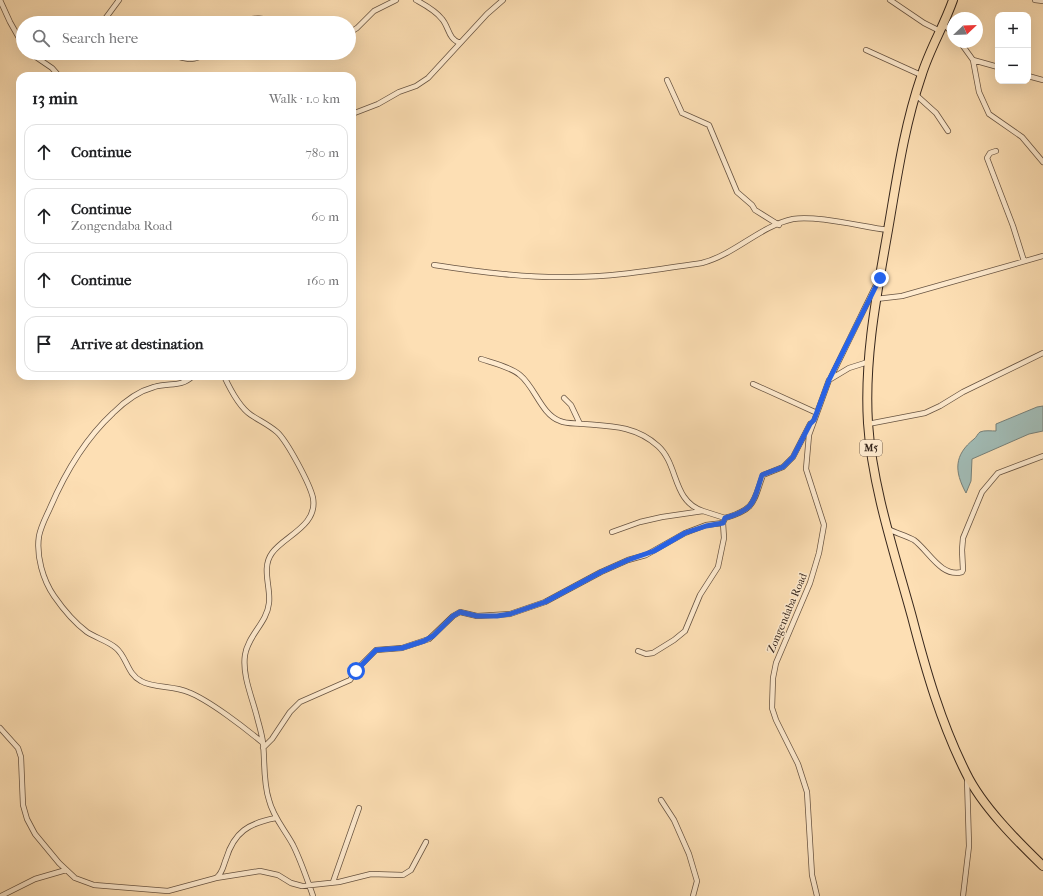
<!DOCTYPE html>
<html lang="en">
<head>
<meta charset="utf-8">
<style>
	body { margin:0; font-family:"IM FELL French Canon",serif; background:#f6f6f6; color:#202124 }
	.controls { position:absolute; right:12px; top:12px; display:grid; overflow:hidden; border-radius:8px; box-shadow:0 4px 16px #0002 }
	.controls button { width:36px; height:36px; display:grid; place-items:center; padding:0; border:0; border-bottom:1px solid #e0e0e0; background:#fff; color:#202124; font:20px sans-serif }
	.compass { position:absolute; left:947px; top:12px; width:36px; height:36px; border-radius:50%; background:#fff; box-shadow:0 4px 16px #0002; rotate:67deg }
	.stop { position:absolute; width:12px; height:12px; margin:-9px; border:3px solid #2563eb; border-radius:50%; background:#fff }
	.stop.end { background:#2563eb; border-color:#fff; box-shadow:0 1px 4px #0008 }
	.list { margin:0; padding:0; list-style:none }
	h2 { display:flex; justify-content:space-between; align-items:center; height:52px; margin:0; padding:0 16px; font-size:17px }
	h2 small { font-size:13px; font-weight:400; color:#757577 }
	.list li { display:grid; grid-template-columns:26px 1fr auto; gap:12px; align-items:center; box-sizing:border-box; height:56px; margin:0 8px 8px; padding:0 8px; border:1px solid #e0e0e0; border-radius:12px }
	.list b { display:block; font-size:15px; white-space:nowrap }
	.list p { margin:0; font-size:13px; white-space:nowrap; color:#757577 }
	.list em { font-size:13px; font-style:normal; color:#757577 }
	.icon { flex:none; width:22px; height:22px; fill:none; stroke:currentColor; stroke-width:2; stroke-linecap:round; stroke-linejoin:round }
	.map { position:relative; flex:none; width:1043px; height:896px; overflow:hidden }
	.search { position:absolute; background:#fff; box-shadow:0 4px 16px #0002; left:16px; top:16px; width:340px; height:44px; display:flex; align-items:center; gap:10px; box-sizing:border-box; padding:0 14px; border-radius:22px; color:#757577; font-size:15px }
	.panel { position:absolute; background:#fff; box-shadow:0 4px 16px #0002; left:16px; top:72px; width:340px; height:308px; border-radius:12px }
	.map>svg:first-child { display:block }
	.water { fill:#a1bbb5; stroke:#767f78 }
	.lines { fill:none; stroke-linecap:round; stroke-linejoin:round }
	.minor-casing { stroke:#685442; stroke-width:6 }
	.trunk-casing { stroke:#36261c; stroke-width:10 }
	.minor { stroke:#feeace; stroke-width:4.5 }
	.trunk { stroke:#fddfb4; stroke-width:8 }
	.route { stroke:#2563eb; stroke-width:5 }
	.labels { text-anchor:middle; dominant-baseline:central; stroke-width:3; stroke-linejoin:round; paint-order:stroke }
	.shield { fill:#feeace; stroke:#726151; stroke-width:1 }
	.shield-label { font-size:10px; font-weight:bold; fill:#36261c }
	.street-label { font-size:11px; fill:#36261c; stroke:#feeace }
</style>
</head>
<body>
<div class="map">
<svg width="1043" height="896" viewBox="0 0 1043 896">
	<rect width="100%" height="100%" fill="#fddfb4"/>
	<filter id="stains"><feTurbulence type="fractalNoise" baseFrequency=".005" numOctaves="4"/><feColorMatrix values="0 0 0 0 .2 0 0 0 0 .09 0 0 0 0 .02 0 0 0 .5 -.17"/></filter>
	<radialGradient id="worn" r=".72"><stop offset=".6" stop-color="#630" stop-opacity="0"/><stop offset="1" stop-color="#630" stop-opacity=".3"/></radialGradient>
	<!-- water -->
	<path class="water" d="M 1043,406 L 1043,431 L 1029,434 L 972,459 L 971,481 L 966,493 C 954,471 954,455 974,439 C 976,438 978,433 980,432 C 984,430 992,431 996,431 L 996,424 L 1037,407 Z"/>
	<g class="lines">
		<!-- minor casing -->
		<g class="minor-casing">
			<path id="minor" d="M 0,0 L 10,22 L 23,45
				M 416,0 C 425,5 435,10 442,19 C 449,27 448,39 460,43
				M 890,0 L 924,23 L 940,31
				M 1035,0 L 1043,1
				M 102,23 L 119,0
				M 240,23 C 253,16 265,18 278,23
				M 943,23 L 953,34
				M 349,33 L 357,28 L 374,11 L 396,0
				M 960,42 L 973,60 L 979,92 L 989,114 L 1022,137 L 1043,162
				M 866,50 L 921,75
				M 30,53 L 52,68 L 59,76
				M 167,53 C 180,57 193,64 205,53
				M 973,60 L 998,67
				M 1028,76 L 1043,80
				M 667,80 L 682,113 L 709,125 L 737,192 L 752,205 L 755,210 L 779,225
				M 915,94 L 936,113 L 948,131
				M 352,114 L 378,104 L 399,92 L 416,86 L 428,78 L 487,14 L 503,0
				M 996,151 L 990,153 L 987,158 L 1013,226 L 1024,261
				M 434,265 C 480,272 525,278 571,277 C 615,277 659,269 702,263 C 734,255 760,226 793,219 C 816,215 863,227 888,230
				M 876,299 L 902,296 L 1043,256
				M 481,359 C 493,363 511,367 520,375 C 535,387 541,414 560,421 C 566,424 576,423 584,424 C 611,426 636,426 658,446 C 679,465 672,501 703,511
				M 193,376 C 180,388 170,382 154,387 C 139,391 124,402 113,413 C 85,439 65,473 50,508 C 46,517 41,526 39,536 C 36,556 43,580 54,596 C 63,609 75,623 87,632 C 96,638 108,641 116,648 C 127,657 127,674 141,681 C 153,688 174,686 188,692 C 209,700 245,728 263,743
				M 224,376 C 230,389 239,407 251,415 C 260,421 269,425 277,432 C 287,441 310,484 313,498 C 318,526 284,536 272,553 C 261,568 271,587 269,603 C 267,623 248,635 245,655 C 242,675 252,697 257,717 C 259,725 262,734 263,743 C 265,762 263,782 269,800 C 273,817 285,830 293,845 C 301,861 307,879 313,896
				M 830,379 L 877,283
				M 753,384 L 817,413
				M 564,398 L 571,405 L 580,424
				M 868,424 L 925,413 L 940,406 L 963,392 L 1043,353
				M 888,529 C 896,533 907,536 914,540 C 928,550 941,578 962,572 L 963,570 L 962,550 L 963,538 L 982,492 L 998,473 L 1043,456
				M 612,532 L 640,522 L 662,517 L 703,511 L 725,518
				M 638,651 L 646,654 L 653,653 L 674,640 L 685,631 L 700,595 L 718,567 L 724,538 L 723,523 L 725,518 C 756,509 753,502 763,475 L 783,467 L 793,457 L 810,424
				M 0,728 L 18,748 L 21,757 L 23,805 L 27,819 L 35,834 L 59,863 L 75,878 L 94,885 L 168,891 L 216,878 L 260,871 L 278,875 L 291,883 L 302,886 L 339,882 L 371,874 L 403,875 L 411,870 L 426,842
				M 263,748 L 272,739 L 290,712 L 300,702 L 350,680 L 359,667 L 376,650 L 402,648 L 429,639 L 453,616 L 460,612 L 477,616 L 510,614 L 545,602 L 601,572 L 628,560 L 646,555 L 685,533 L 706,525 L 723,523
				M 661,800 L 674,820 L 689,854 L 697,881 L 693,896
				M 216,878 C 223,873 223,866 226,859 C 234,832 249,823 276,818
				M 333,882 L 359,808
				M 1,896 L 35,879 L 66,870
				M 817,896 L 812,875 L 807,792 L 798,764 L 776,720 L 772,708 L 773,678 L 776,663 L 810,583 L 819,553 L 824,525 L 806,469 L 809,435 L 829,380 L 849,368 L 868,362
				M 963,896 L 969,846 L 967,778"/>
		</g>
		<!-- trunk casing -->
		<g class="trunk-casing">
			<path id="trunk" d="M 953,0 C 944,26 929,50 921,77 C 904,127 897,178 888,230 C 877,293 864,358 868,423 C 872,486 895,555 912,617 C 926,671 941,723 966,773 C 982,806 1017,841 1043,866"/>
		</g>
		<!-- minor -->
		<use href="#minor" class="minor"/>
		<!-- trunk -->
		<use href="#trunk" class="trunk"/>
	</g>
	<g class="lines">
		<!-- route -->
		<path class="route" d="M 356,671 L 376,650 L 402,648 L 424,641 L 433,636 L 453,616 L 460,612 L 477,616 L 497,616 L 510,614 L 545,602 L 601,572 L 628,560 L 654,551 L 685,533 L 706,526 L 723,523 L 725,518 C 756,509 753,502 762,475 L 783,467 L 793,457 L 810,424 L 814,420 L 829,380 L 880,278"/>
	</g>
	<g class="labels">
		<!-- shield labels -->
		<rect class="shield" x="860" y="440" width="22" height="16" rx="3"/>
		<g class="shield-label">
			<text x="871" y="448">M5</text>
		</g>
		<!-- street labels -->
		<g class="street-label">
			<text transform="translate(787 613) rotate(-67)">Zongendaba Road</text>
		</g>
	</g>
	<rect width="100%" height="100%" filter="url(#stains)"/>
	<rect width="100%" height="100%" fill="url(#worn)"/>
</svg>
<div class="controls">
<button>+</button>
<button>−</button>
</div>
<svg class="compass" viewBox="-18 -18 36 36"><path d="M0-13l5 13h-10z" fill="#e53935"/><path d="M0 13l5-13h-10z" fill="#757577"/></svg>
<div class="stop" style="left:356px;top:671px"></div>
<div class="stop end" style="left:880px;top:278px"></div>
<div class="search"><svg class="icon" aria-label="search" viewBox="0 0 24 24"><circle cx="10" cy="10" r="6"/><path d="M15 15l6 6"/></svg>Search here</div>
<section class="panel">
<h2>13 min<small>Walk · 1.0 km</small></h2>
<ul class="list">
<li><svg class="icon" aria-label="ahead" viewBox="0 0 24 24"><path d="M12 20V5M6 11l6-6 6 6"/></svg><div><b>Continue</b></div><em>780 m</em></li>
<li><svg class="icon" aria-label="ahead" viewBox="0 0 24 24"><path d="M12 20V5M6 11l6-6 6 6"/></svg><div><b>Continue</b><p>Zongendaba Road</p></div><em>60 m</em></li>
<li><svg class="icon" aria-label="ahead" viewBox="0 0 24 24"><path d="M12 20V5M6 11l6-6 6 6"/></svg><div><b>Continue</b></div><em>160 m</em></li>
<li><svg class="icon" aria-label="arrive" viewBox="0 0 24 24"><path d="M6 21V4h12l-3 4 3 4H6"/></svg><div><b>Arrive at destination</b></div></li>
</ul>
</section>
</div>
</body>
</html>
